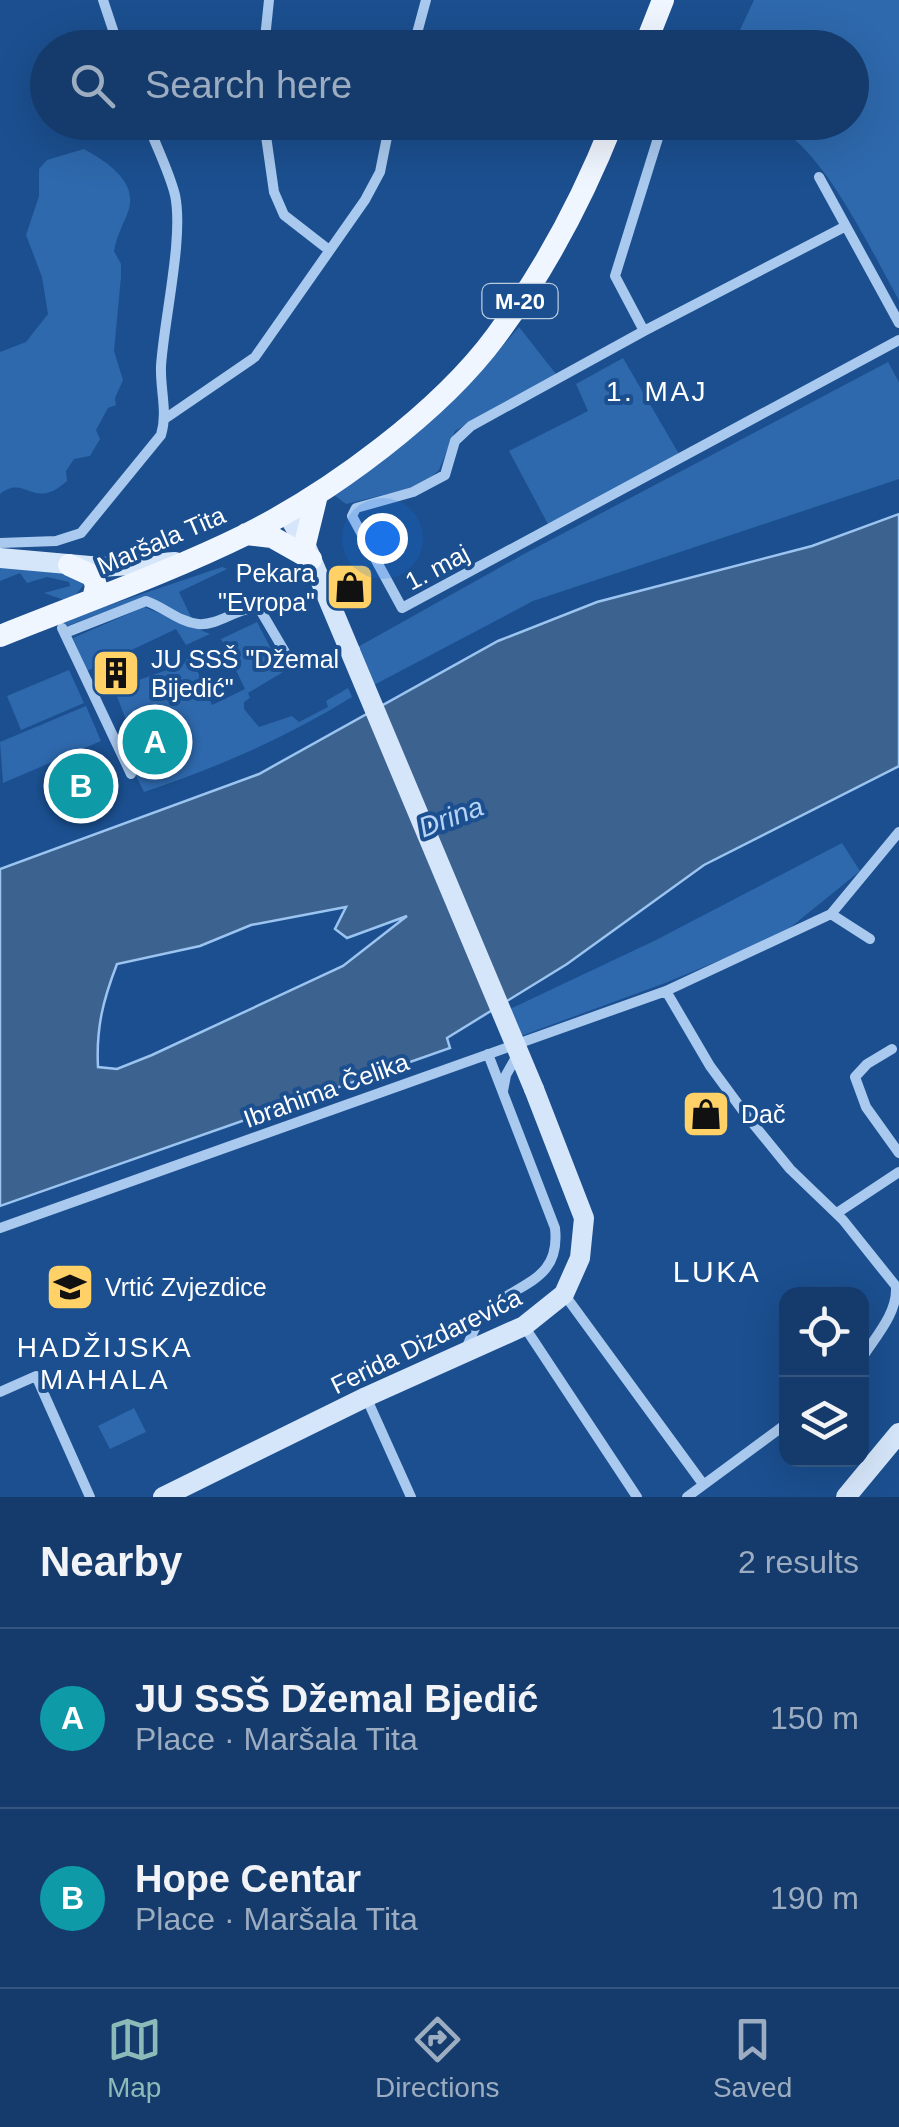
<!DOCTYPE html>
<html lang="en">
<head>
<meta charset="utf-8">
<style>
	body { margin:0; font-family:Helvetica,sans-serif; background:#214673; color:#f1f3f6 }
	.controls { position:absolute; right:30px; bottom:30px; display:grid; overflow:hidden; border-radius:20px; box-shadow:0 10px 40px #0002 }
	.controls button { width:90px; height:90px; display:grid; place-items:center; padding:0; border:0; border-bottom:2px solid #33557e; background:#143b6b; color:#f1f3f6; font:50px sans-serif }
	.you { position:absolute; left:382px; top:538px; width:35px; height:35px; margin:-25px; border:8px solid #fff; border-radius:50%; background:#1a73e8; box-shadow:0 0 0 15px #1a73e833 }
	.badge { display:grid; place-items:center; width:65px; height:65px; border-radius:50%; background:#8bbbb9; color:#fff; font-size:32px; font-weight:700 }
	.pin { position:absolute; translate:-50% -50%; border:5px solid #fff; box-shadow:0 2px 10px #0006 }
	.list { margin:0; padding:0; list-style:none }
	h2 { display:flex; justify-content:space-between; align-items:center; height:130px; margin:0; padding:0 40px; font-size:42px }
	h2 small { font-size:32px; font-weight:400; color:#9dadc1 }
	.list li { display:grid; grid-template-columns:65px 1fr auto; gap:30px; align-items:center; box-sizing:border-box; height:180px; padding:0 40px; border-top:2px solid #33557e }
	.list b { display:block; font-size:38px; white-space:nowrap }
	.list p { margin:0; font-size:32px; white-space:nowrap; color:#9dadc1 }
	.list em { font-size:32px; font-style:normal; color:#9dadc1 }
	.icon { flex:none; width:55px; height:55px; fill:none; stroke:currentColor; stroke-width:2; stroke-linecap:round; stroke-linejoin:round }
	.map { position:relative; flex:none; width:899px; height:1497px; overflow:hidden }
	.search { position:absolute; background:#143b6b; box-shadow:0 10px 40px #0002; left:30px; right:30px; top:30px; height:110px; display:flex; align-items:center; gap:25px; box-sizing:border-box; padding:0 35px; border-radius:55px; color:#9dadc1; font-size:38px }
	.sheet { height:490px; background:#143b6b }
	nav { display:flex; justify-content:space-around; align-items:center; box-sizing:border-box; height:140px; border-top:2px solid #33557e; background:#143b6b; font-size:28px; color:#9dadc1 }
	nav a { display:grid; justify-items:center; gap:5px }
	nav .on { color:#8bbbb9 }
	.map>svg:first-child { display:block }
	.green { fill:#2e69ad }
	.water { fill:#3c6290; stroke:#9cc4f0; stroke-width:2.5; fill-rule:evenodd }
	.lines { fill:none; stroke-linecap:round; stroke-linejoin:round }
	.street { stroke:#a9c9ee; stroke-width:10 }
	.secondary { stroke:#d6e6fa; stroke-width:20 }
	.primary { stroke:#f0f6ff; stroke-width:22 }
	.secondary-bridge { stroke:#d6e6fa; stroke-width:20 }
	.labels { text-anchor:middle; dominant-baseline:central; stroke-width:8; stroke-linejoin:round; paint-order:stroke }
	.shield { fill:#1b4f8f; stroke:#bbcadd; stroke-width:2.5 }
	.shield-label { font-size:22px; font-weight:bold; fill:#fff }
	.street-label { font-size:25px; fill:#fff; stroke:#1b4f8f }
	.poi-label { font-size:25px; fill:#fff; stroke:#1b4f8f; text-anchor:start }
	.neighbourhood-label { font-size:28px; letter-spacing:2.5px; fill:#fff; stroke:#1b4f8f }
	.water-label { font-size:28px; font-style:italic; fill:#b5d3f5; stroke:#1b4f8f }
	.quarter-label { font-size:30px; letter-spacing:2.5px; fill:#fff; stroke:#1b4f8f }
</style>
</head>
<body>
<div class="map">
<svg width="899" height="1497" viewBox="0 0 899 1497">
	<rect width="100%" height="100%" fill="#1b4f8f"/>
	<!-- green -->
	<path class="green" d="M 754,0 L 899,0 L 899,300 C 871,251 829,160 782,130 C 776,126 766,125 759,123 L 852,122 L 852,48 L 732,47 Z
		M 84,149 C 107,162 139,182 128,212 C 123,225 117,235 114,251 L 121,264 L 121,277 L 114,351 L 123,380 L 115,398 L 116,405 L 108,408 L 96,430 L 100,439 L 90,456 L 74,459 L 66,471 L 67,481 C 33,512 26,473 0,494 L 0,352 L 26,342 L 48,314 L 42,277 L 26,235 L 39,196 L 39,169 L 47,160 Z
		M 519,327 L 556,374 L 455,431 L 439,470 L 429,479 L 416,487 L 346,504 L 334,495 C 399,442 465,392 519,327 Z
		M 623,358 L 679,454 L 549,526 L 509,451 L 588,411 L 576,384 Z
		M 888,362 L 899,382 L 899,479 L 533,601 L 374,685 L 356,648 L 524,554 Z
		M 0,566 L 73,572 L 86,582 L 70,602 L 44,593 L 70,586 L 69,582 L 47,577 L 27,583 L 20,573 L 0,581 Z
		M 222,567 L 227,569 L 179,592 L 193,621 L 146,596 L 65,627 L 62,621 Z
		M 144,607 L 210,634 L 186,645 L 176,629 L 87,671 L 73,638 Z
		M 257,622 L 283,672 L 248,693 L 250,698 L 244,702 L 244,709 L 259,727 L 292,716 L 299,722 L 328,707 L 326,701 L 348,688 L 352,697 C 287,737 217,768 144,792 L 133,770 L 190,745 L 175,716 L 131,733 L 116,694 L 138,687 L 136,681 L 184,664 L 190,654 L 212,705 L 245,689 L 221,639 Z
		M 69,670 L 84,703 L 21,730 L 7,696 Z
		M 86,706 L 101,741 L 3,783 L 0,742 Z
		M 842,843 L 860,871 L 781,935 L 665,983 L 521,1036 L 510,1009 L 654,941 Z
		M 134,1408 L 146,1432 L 110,1449 L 98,1426 Z"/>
	<!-- water -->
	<path class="water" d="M 899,514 L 899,766 L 704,865 L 567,964 L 447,1038 L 450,1048 L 0,1206 L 0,869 L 259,774 L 498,641 L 597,602 L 812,546 ZM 346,907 L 335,929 L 347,938 L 407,916 L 343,966 L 152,1055 L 117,1069 L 98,1067 C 96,1028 103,1000 117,964 L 200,946 L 251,925 Z"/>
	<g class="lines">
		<!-- street -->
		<path class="street" d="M 103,0 L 119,48
			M 264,48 L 269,0
			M 413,48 L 426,0
			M 264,122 L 274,192 L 284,215 L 329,250
			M 819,177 L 899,323
			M 846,226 L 644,331 L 471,426 L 455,441 L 445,475 L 413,492 L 356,508 L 352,516 L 402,608 L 899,340
			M 644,331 L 615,276 L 663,122
			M 166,418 L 255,357 L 365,200 L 380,172 L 390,122
			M 0,543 L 56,541 L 81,533 L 161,435 C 168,412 160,390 161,366 C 164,319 184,237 175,195 C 169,171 156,146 147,122
			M 62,628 L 131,774
			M 65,633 L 146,601 C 164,607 179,622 198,624 C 219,626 237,607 259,608 L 292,664
			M 831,914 L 899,832
			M 666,991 L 710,1066 L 746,1115 L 790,1169 L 843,1220 L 899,1290
			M 892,1049 L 867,1064 L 855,1077 L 866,1107 L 899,1153
			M 503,1091 L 506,1075 L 519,1052
			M 837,1213 L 899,1172
			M 0,1228 L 666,991 L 831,914 L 870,939
			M 564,1294 L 703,1484
			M 524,1326 L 637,1497
			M 465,1351 C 472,1336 476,1320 489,1309 C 519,1282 561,1281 555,1228 L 488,1054
			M 862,1358 C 875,1337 897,1314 896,1288
			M 0,1392 L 36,1376 L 90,1497
			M 366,1397 L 411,1497
			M 687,1497 L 786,1424"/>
		<!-- secondary -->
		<path class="secondary" d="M 286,512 L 305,544 L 350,651
			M 0,558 L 101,567 L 175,562
			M 163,1497 L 366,1397 L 524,1326 L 564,1294 L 580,1258 L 584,1218 L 534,1089
			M 846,1497 L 899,1433"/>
		<!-- primary -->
		<path class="primary" d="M 644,48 L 663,0
			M 246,534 L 272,537 L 311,559
			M 305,544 L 317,495
			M 69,565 L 93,576 L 96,586 L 93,599
			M 0,636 C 82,603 168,573 247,534 C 331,492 440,412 496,336 C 545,270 583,198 613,122"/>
		<!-- secondary-bridge -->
		<path class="secondary-bridge" d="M 350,651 L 534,1089"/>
	</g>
	<!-- icons -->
	<defs>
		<g id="shop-square" transform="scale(2.5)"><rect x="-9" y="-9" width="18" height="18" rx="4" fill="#ffd166" stroke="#1b4f8f"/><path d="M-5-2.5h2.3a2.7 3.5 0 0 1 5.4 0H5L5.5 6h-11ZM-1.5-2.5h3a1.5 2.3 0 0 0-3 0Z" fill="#111"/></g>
		<g id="building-square" transform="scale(2.5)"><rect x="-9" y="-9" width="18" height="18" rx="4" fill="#ffd166" stroke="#1b4f8f"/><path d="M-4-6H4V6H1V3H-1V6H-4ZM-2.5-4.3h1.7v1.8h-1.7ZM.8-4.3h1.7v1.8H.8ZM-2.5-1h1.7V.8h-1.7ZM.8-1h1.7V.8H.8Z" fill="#111"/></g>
		<g id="school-square" transform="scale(2.5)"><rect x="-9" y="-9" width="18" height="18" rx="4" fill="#ffd166" stroke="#1b4f8f"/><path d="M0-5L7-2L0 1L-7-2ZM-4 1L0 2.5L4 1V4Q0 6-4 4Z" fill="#111"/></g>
	</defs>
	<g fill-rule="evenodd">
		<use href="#shop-square" x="350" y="587"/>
		<use href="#building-square" x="116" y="673"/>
		<use href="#shop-square" x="706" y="1114"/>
		<use href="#school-square" x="70" y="1287"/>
	</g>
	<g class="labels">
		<!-- shield labels -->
		<rect class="shield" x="482.5" y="284" width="75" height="34" rx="8"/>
		<g class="shield-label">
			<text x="520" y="301">M-20</text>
		</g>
		<!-- street labels -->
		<g class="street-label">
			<text transform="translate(161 540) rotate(-23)">Maršala Tita</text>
			<text transform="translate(437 567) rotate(-28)">1. maj</text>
			<text transform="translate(326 1090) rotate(-20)">Ibrahima Čelika</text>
			<text transform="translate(426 1341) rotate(-26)">Ferida Dizdarevića</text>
		</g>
		<!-- poi labels -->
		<g class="poi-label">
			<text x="315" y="573" text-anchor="end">Pekara<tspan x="315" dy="29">"Evropa"</tspan></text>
			<text x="151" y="659">JU SSŠ "Džemal<tspan x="151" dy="29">Bijedić"</tspan></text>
			<text x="741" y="1114">Dač</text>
			<text x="105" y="1287">Vrtić Zvjezdice</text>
		</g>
		<!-- neighbourhood labels -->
		<g class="neighbourhood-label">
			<text x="657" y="391">1. MAJ</text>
			<text x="105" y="1347">HADŽIJSKA<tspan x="105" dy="32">MAHALA</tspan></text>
		</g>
		<!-- water labels -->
		<g class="water-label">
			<text transform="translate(451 817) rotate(-21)">Drina</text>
		</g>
		<!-- quarter labels -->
		<g class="quarter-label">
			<text x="717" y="1271">LUKA</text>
		</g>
	</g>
</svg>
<div class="controls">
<button><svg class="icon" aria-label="locate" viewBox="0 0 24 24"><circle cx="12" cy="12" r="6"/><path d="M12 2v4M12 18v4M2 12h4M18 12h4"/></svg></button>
<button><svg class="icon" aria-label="layers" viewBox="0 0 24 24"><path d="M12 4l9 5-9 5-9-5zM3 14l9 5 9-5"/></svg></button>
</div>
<div class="you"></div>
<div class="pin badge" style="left:155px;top:742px;background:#0f9aa8">A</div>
<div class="pin badge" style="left:81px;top:786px;background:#0f9aa8">B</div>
<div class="search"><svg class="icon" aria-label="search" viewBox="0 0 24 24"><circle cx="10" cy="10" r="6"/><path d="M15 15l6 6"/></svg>Search here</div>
</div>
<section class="sheet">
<h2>Nearby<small>2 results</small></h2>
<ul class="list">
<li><span class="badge" style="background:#0f9aa8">A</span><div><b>JU SSŠ Džemal Bjedić</b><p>Place · Maršala Tita</p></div><em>150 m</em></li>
<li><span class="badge" style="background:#0f9aa8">B</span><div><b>Hope Centar</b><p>Place · Maršala Tita</p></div><em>190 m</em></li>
</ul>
</section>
<nav>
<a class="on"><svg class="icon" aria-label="map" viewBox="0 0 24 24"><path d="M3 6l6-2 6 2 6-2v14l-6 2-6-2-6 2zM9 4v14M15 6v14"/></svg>Map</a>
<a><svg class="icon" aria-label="directions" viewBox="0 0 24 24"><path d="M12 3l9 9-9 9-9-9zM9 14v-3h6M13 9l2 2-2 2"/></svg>Directions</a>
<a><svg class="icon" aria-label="saved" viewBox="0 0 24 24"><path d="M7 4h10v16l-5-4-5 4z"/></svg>Saved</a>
</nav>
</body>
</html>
